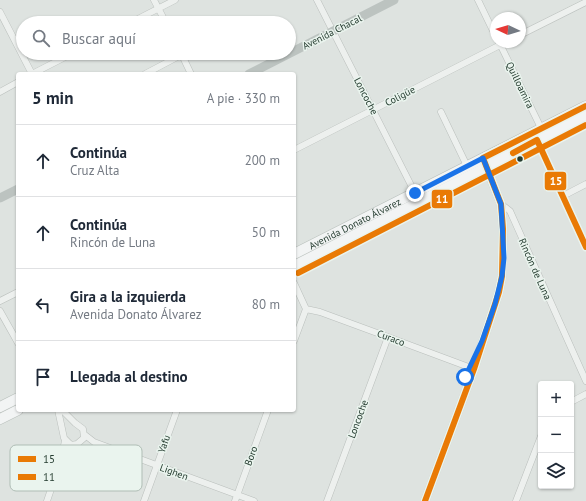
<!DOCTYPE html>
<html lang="es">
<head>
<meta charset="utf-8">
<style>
	body { margin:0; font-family:"PT Sans",sans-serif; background:#f2f2f3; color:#1f2937 }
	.controls { position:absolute; right:12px; bottom:12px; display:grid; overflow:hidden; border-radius:4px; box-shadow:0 1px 3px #0004 }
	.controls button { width:36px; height:36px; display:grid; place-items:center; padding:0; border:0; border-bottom:1px solid #e0e1e3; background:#fff; color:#1f2937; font:20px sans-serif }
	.compass { position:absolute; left:490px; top:12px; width:36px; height:36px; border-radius:50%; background:#fff; box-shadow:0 1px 3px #0004; rotate:274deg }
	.stop { position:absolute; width:12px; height:12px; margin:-9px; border:3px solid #1a73e8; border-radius:50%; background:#fff }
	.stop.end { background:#1a73e8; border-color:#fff; box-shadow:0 1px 4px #0008 }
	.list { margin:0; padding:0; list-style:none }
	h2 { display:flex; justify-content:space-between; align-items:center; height:52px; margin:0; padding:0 16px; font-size:17px }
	h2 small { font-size:13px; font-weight:400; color:#747a83 }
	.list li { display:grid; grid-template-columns:26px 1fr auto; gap:12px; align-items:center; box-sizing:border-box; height:72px; padding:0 16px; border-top:1px solid #e0e1e3 }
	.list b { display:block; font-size:15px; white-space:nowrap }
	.list p { margin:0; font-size:13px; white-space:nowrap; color:#747a83 }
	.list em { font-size:13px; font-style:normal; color:#747a83 }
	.icon { flex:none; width:22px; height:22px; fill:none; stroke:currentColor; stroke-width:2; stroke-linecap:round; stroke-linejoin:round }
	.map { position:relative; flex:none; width:586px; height:501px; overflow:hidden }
	.search { position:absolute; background:#fff; box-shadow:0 1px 3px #0004; left:16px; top:16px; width:280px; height:44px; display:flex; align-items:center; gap:10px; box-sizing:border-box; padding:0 14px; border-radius:22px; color:#747a83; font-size:15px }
	.panel { position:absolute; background:#fff; box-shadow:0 1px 3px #0004; left:16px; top:72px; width:280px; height:340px; border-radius:4px }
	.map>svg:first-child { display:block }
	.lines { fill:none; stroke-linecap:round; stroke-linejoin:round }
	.street-casing { stroke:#babfbc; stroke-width:7 }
	.primary-casing { stroke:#bac1bd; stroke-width:11 }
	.street { stroke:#edf0ee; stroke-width:6 }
	.secondary { stroke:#bcc3c0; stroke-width:9 }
	.primary { stroke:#f2f4f4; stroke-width:10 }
	.bus-1-casing { stroke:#eaf4ee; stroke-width:9 }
	.bus-2-casing { stroke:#eaf4ee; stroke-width:9 }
	.bus-1 { stroke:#e97a05; stroke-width:6 }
	.bus-2 { stroke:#e97a05; stroke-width:6 }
	.route { stroke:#1a73e8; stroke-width:5 }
	.bus-dot { fill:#253c30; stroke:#eaf4ee; stroke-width:1.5 }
	.labels { text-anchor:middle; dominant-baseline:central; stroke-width:3; stroke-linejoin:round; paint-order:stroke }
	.street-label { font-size:10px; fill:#253c30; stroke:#eaf4ee }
	.key { fill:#eaf4ee; stroke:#afbdb5; stroke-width:1 }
	.key-label { font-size:11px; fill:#253c30 }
	.line-badge { stroke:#eaf4ee; stroke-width:1.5 }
	.badge-label { font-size:11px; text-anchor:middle; font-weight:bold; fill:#fff }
</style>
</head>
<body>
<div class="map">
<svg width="586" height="501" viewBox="0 0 586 501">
	<rect width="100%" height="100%" fill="#dee3e0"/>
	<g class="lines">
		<!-- street casing -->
		<g class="street-casing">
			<path id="street" d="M 154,0 L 166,23
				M 317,0 L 415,193
				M 478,0 L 496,37
				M 0,12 L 32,74
				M 130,23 L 175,0
				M 520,35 L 586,2
				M 499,42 L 541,128
				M 181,53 L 191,74
				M 32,74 L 73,53
				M 145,74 L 181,55
				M 0,92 L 18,82
				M 441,112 L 467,166
				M 537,140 L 586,247
				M 294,150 L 506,42
				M 563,196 L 586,184
				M 501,204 L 510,211 L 586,381
				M 294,283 L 306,309 L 294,341
				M 0,301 L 18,292
				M 306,309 L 320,312 L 388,337 L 474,369
				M 0,311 L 18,343
				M 571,402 L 586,394
				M 58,410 L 64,438 L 71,445 L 77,444 L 84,438 L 83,429 L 75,423 L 62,410
				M 85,435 L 94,442 L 254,501
				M 47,501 L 60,463 L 65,441
				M 144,501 L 177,410
				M 235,501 L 268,410
				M 327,501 L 388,337
				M 516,501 L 541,436"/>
		</g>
		<!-- primary casing -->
		<g class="primary-casing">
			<g id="primary">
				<path id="s1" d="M 294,254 L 586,106"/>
				<path d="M 294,266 L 586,116"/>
				<path d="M 0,407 L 18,398"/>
				<path d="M 0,419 L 18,410"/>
			</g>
		</g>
		<!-- street -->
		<use href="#street" class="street"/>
		<!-- secondary -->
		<path class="secondary" d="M 249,74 L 394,0
			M 0,198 L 18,189
			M 425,501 L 474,369 L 499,292 L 502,276 L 503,229 L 501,204 L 484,161"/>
		<!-- primary -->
		<use href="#primary" class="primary"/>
		<!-- bus-1 casing -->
		<g class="bus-1-casing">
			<path id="bus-1" d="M 513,153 L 537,140 L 586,247
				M 425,501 L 474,369 L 499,292 L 502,276 L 503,229 L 501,204 L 483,158 L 586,106"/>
		</g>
		<!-- bus-2 casing -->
		<g class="bus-2-casing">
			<path id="bus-2" d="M 298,273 L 586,125"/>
		</g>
		<!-- bus-1 -->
		<use href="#bus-1" class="bus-1"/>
		<!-- bus-2 -->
		<use href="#bus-2" class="bus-2"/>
	</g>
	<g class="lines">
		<!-- route -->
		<path class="route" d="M 415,193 L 483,158 L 501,204 L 504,258 L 502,276 L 495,304 L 482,341 L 465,377"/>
	</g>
	<!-- markers -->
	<circle class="bus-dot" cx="520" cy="159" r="3.5"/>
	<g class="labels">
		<!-- street labels -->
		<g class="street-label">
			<text transform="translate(332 32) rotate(-27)">Avenida Chacal</text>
			<text transform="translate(520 85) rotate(64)">Quilloamira</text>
			<text transform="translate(366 96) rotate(63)">Loncoche</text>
			<text transform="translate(400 96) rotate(-27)">Coligüe</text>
			<text stroke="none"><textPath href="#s1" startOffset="68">Avenida Donato Álvarez</textPath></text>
			<text transform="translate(535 269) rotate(66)">Rincón de Luna</text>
			<text transform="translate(391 338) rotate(20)">Curaco</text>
			<text transform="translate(358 419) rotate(-70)">Loncoche</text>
			<text transform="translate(164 444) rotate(-70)">Yafu</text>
			<text transform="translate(251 456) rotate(-70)">Boro</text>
			<text transform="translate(174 472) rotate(20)">Lighen</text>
		</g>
	</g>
	<!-- legend -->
	<rect x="10" y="445" width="132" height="46" rx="6" class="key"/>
	<rect x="18" y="456" width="18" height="6" fill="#e97a05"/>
	<rect x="18" y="474" width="18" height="6" fill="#e97a05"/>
	<g class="key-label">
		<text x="43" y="463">15</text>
		<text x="43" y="481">11</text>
	</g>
	<g class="line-badge">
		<rect x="544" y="171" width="23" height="20" rx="4" fill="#e97a05"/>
		<rect x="431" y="189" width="22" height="20" rx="4" fill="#e97a05"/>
	</g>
	<g class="badge-label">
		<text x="556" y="185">15</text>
		<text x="442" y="203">11</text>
	</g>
</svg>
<div class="controls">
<button>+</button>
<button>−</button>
<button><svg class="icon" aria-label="layers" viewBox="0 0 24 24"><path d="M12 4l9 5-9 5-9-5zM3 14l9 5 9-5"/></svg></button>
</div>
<svg class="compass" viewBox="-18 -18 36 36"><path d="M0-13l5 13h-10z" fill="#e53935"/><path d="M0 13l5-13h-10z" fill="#747a83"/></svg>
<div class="stop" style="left:465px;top:377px"></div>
<div class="stop end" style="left:415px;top:193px"></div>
<div class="search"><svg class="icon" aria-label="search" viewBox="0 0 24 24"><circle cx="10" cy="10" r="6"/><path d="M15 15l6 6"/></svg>Buscar aquí</div>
<section class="panel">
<h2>5 min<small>A pie · 330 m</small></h2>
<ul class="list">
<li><svg class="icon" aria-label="ahead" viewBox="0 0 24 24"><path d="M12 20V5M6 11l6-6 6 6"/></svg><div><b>Continúa</b><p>Cruz Alta</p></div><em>200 m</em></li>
<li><svg class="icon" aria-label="ahead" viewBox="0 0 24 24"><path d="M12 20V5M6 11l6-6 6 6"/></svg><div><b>Continúa</b><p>Rincón de Luna</p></div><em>50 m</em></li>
<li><svg class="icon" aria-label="left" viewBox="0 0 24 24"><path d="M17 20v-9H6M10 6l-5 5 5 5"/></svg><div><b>Gira a la izquierda</b><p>Avenida Donato Álvarez</p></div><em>80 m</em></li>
<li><svg class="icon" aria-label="arrive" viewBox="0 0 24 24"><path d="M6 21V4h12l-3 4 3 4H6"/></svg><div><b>Llegada al destino</b></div></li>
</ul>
</section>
</div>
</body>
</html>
